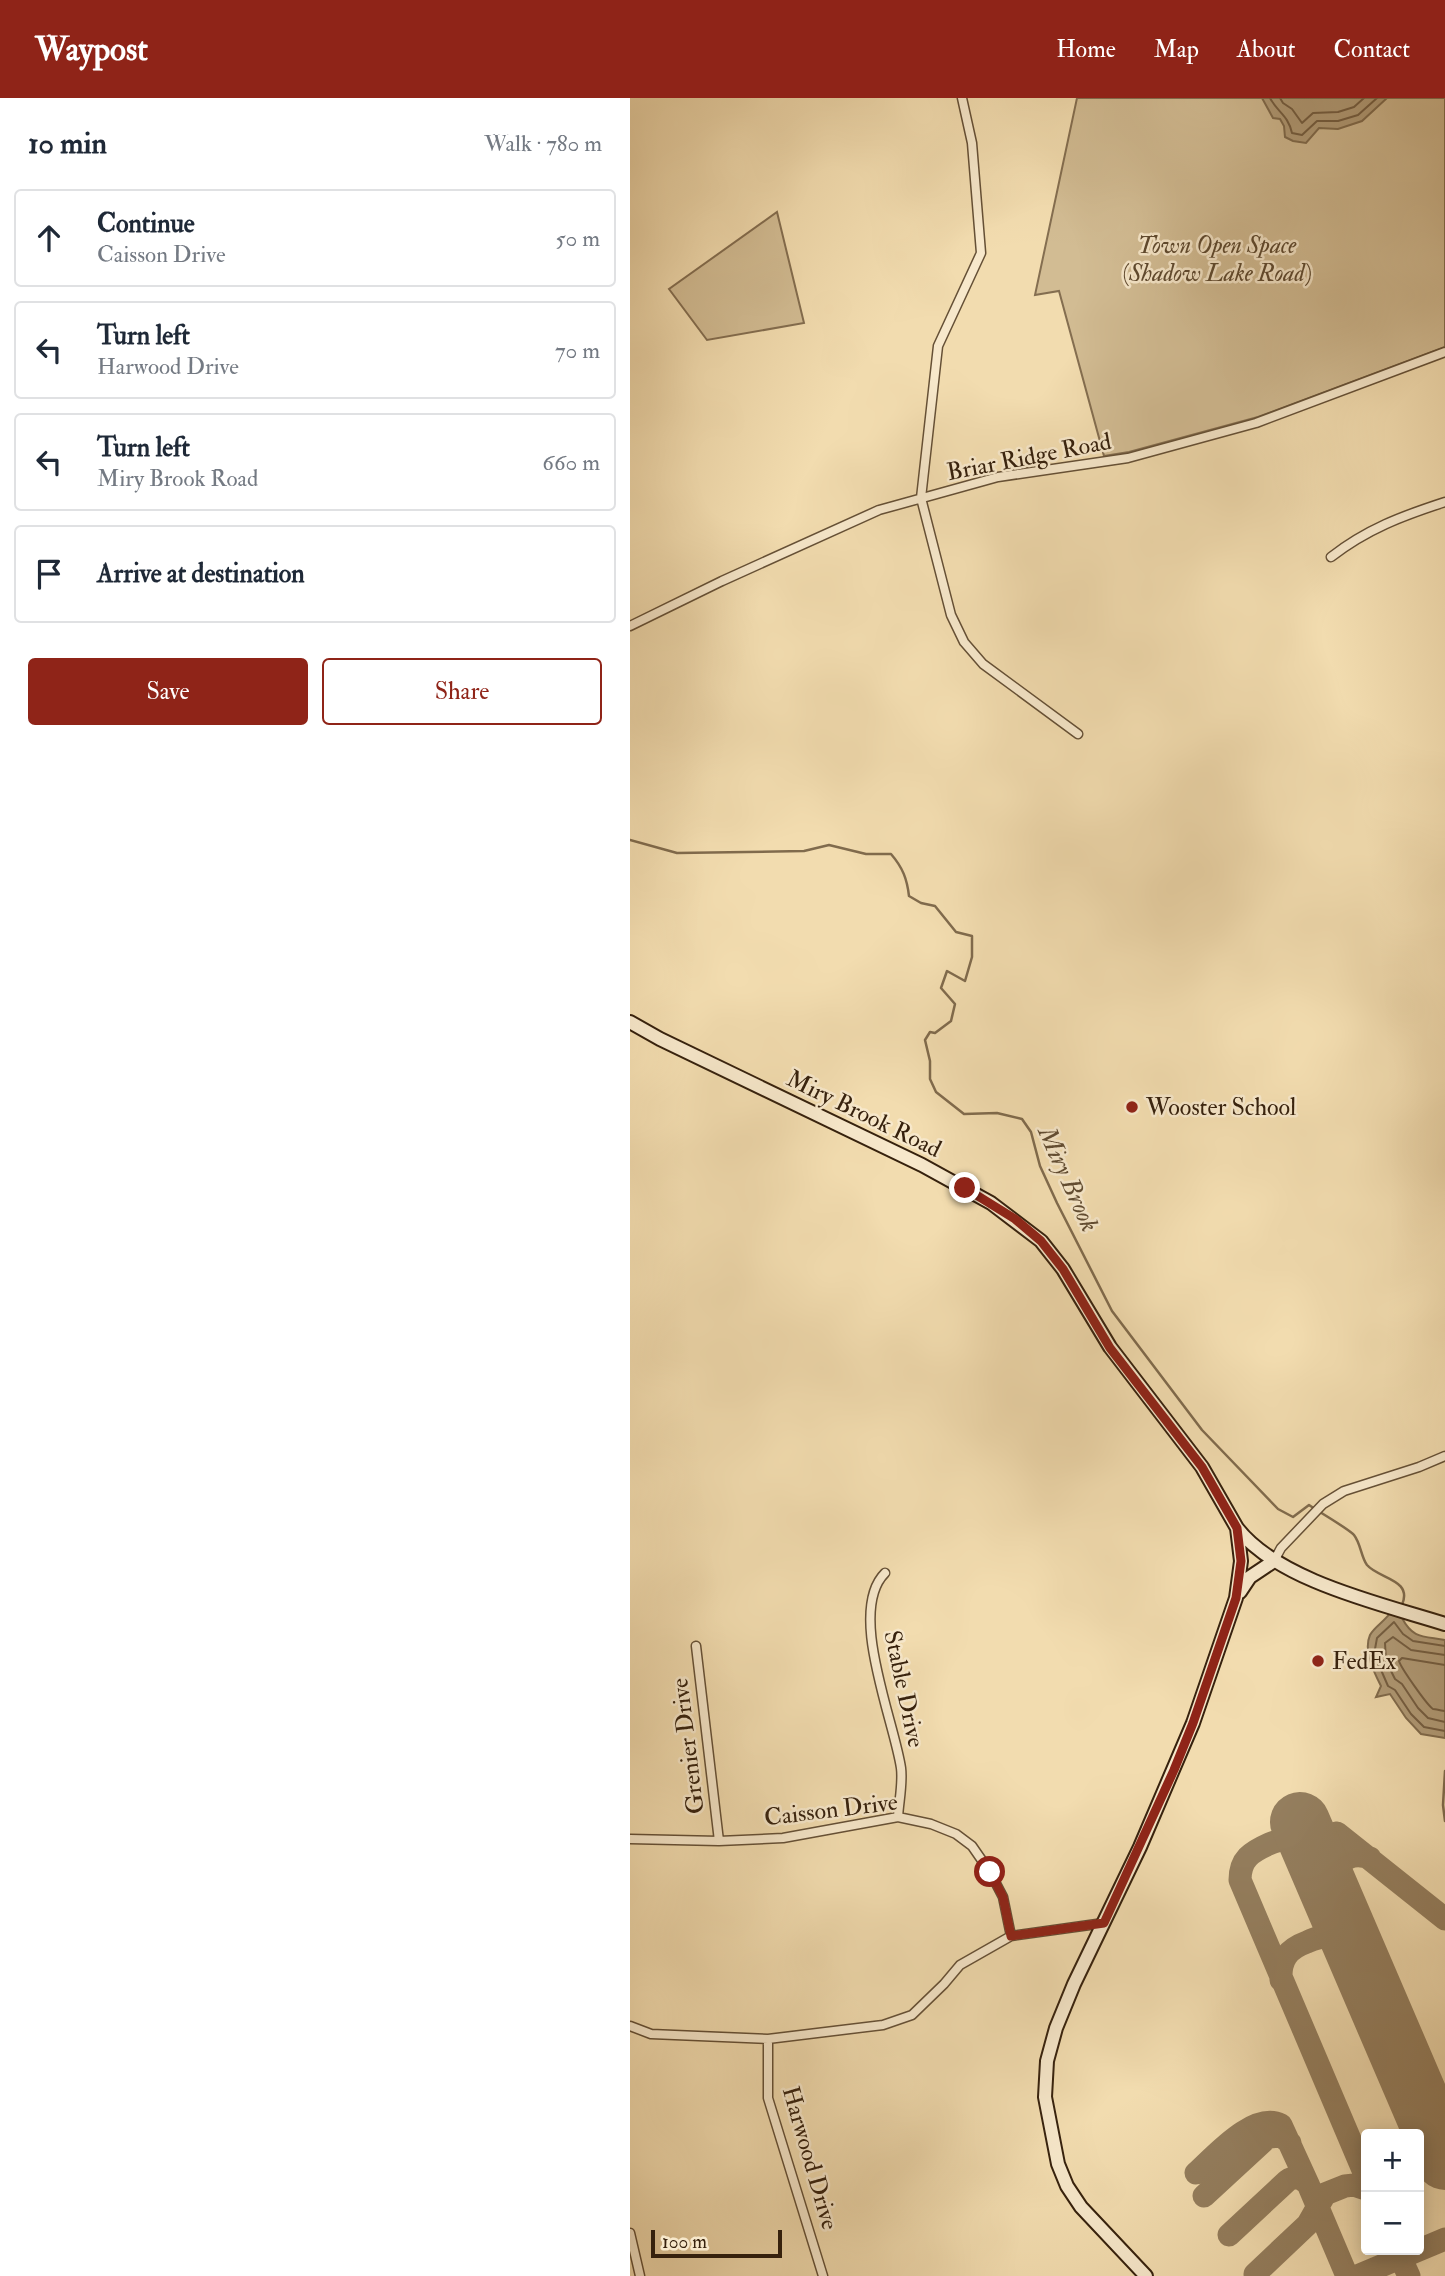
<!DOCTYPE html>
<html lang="en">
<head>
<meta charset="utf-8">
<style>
	body { margin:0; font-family:"IM FELL Double Pica",serif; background:#f2f2f3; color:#1f2937 }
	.controls { position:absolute; right:21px; bottom:21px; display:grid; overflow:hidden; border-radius:7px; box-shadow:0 4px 18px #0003 }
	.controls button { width:63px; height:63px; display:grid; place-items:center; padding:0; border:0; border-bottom:2px solid #e0e1e3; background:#fff; color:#1f2937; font:35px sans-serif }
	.scale { position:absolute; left:21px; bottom:18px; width:131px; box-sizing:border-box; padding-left:7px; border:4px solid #36210d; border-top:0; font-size:19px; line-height:24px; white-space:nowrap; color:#36210d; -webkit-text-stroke:5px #f7e8cb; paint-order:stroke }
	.stop { position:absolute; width:21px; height:21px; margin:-16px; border:5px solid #8f2418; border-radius:50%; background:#fff }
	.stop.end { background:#8f2418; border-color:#fff; box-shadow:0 2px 7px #0008 }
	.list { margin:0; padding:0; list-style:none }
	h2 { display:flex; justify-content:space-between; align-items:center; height:91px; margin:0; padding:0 28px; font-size:30px }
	h2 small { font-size:23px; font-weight:400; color:#747a83 }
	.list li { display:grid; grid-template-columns:46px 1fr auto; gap:21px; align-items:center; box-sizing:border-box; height:98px; margin:0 14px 14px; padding:0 14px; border:2px solid #e0e1e3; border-radius:7px }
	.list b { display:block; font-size:26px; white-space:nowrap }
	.list p { margin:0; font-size:23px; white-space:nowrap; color:#747a83 }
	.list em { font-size:23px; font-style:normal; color:#747a83 }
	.actions { display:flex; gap:14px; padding:21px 28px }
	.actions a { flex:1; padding:16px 0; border:2px solid #8f2418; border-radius:7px; text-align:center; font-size:24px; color:#8f2418 }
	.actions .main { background:#8f2418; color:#fff }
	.icon { flex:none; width:38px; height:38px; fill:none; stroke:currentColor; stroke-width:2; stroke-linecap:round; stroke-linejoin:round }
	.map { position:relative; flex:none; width:815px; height:2178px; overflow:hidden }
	header { display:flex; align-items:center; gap:42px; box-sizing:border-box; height:98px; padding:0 35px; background:#8f2418; color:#fff }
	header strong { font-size:33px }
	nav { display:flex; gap:38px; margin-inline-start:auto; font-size:24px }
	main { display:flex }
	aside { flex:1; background:#fff }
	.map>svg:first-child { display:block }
	.green { fill:#d2bc93; stroke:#846e50; stroke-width:2 }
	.water { fill:#b29c78; stroke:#806b4d; stroke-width:2 }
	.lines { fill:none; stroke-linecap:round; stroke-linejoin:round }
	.shore { stroke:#745e42; stroke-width:2 }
	.stream { stroke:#806b4d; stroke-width:2.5 }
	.taxiway { stroke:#947e5e; stroke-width:23 }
	.runway { stroke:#947e5e; stroke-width:60 }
	.minor-casing { stroke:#655036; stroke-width:11 }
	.secondary-casing { stroke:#36210d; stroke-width:16 }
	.minor { stroke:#f7e8cb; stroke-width:8 }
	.secondary { stroke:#f7e8cb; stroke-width:12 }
	.route { stroke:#8f2418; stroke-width:9 }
	.poi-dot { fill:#8f2418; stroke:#f7e8cb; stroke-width:2.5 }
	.labels { text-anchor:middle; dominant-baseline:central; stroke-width:5; stroke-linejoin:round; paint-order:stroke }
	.park-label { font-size:24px; font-style:italic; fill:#5d482e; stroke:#f7e8cb }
	.street-label { font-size:24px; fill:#36210d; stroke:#f7e8cb }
	.poi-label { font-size:24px; fill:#36210d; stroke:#f7e8cb; text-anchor:start }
	.water-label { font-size:26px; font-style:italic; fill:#614c32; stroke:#f7e8cb }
</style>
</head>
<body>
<header>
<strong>Waypost</strong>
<nav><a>Home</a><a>Map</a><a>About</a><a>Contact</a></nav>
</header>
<main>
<aside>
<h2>10 min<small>Walk · 780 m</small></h2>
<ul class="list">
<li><svg class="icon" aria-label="ahead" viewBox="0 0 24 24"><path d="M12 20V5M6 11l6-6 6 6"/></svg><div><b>Continue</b><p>Caisson Drive</p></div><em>50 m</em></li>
<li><svg class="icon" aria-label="left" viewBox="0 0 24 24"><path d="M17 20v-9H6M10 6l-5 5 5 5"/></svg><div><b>Turn left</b><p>Harwood Drive</p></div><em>70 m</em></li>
<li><svg class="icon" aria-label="left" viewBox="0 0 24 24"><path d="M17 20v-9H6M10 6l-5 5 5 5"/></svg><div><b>Turn left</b><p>Miry Brook Road</p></div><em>660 m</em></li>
<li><svg class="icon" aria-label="arrive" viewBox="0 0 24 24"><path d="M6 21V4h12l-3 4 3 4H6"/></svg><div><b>Arrive at destination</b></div></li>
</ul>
<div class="actions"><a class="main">Save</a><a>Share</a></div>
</aside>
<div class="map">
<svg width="815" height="2178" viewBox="0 0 815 2178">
	<rect width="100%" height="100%" fill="#f2dcaf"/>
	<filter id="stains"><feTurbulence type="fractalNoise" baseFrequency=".00286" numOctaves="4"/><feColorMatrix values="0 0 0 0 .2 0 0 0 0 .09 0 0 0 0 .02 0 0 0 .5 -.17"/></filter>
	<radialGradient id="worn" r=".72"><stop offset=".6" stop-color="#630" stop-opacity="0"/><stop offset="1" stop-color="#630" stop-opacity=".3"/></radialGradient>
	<!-- green -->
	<path class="green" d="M 447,0 L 815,0 L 815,249 L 628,319 L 499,354 L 474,358 L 429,193 L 405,197 Z
		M 147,114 L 174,225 L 77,242 L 39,191 Z"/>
	<!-- water -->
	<path class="water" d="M 632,0 L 757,0 L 732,23 L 708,31 L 689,30 L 676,45 L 663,43 L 655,39 L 654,28 L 650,21 L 643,20 Z
		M 760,1515 L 772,1520 C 783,1541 793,1538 815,1542 L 815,1640 L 791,1636 L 776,1620 L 760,1596 L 746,1599 L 751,1588 C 744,1574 733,1553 740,1537 C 744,1529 755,1523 760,1515 Z"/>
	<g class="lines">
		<!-- shore -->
		<path class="shore" d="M 640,0 C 648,15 658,17 662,35 L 672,37 L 687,23 L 708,23 L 728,17 L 747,0
			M 650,0 L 653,5 L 662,11 L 672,25 L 683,15 L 708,14 L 724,9 L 734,0
			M 815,1548 L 783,1543 L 773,1536 L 764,1524 L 747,1540 L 745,1551 L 748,1565 L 758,1588 L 765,1592 L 781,1616 L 794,1629 L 815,1633
			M 815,1557 L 781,1552 L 763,1539 L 755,1545 L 756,1563 L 765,1581 L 772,1586 L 788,1610 L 798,1620 L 815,1624
			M 815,1567 L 772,1560 L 769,1563 C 771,1570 797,1607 803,1611 C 805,1611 813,1613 815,1613"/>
		<!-- stream -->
		<path class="stream" d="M 0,742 L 47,755 L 174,753 L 199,747 L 236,756 L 261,756 C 273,770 277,781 279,798 L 291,805 L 305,808 L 326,834 L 342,838 L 342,859 L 335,883 L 317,873 L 311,890 L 325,906 L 321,923 L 305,935 L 300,934 L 295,942 L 300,963 L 300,981 L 306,994 L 334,1016 L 367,1015 L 392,1021 L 401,1034 L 410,1068 L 427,1105 L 482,1213 L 572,1332 L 648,1411 L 663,1419 L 679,1407 C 689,1414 719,1431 724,1437 C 731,1446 731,1459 737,1467 C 749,1481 783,1481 772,1507
			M 815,1673 L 813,1707 L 815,1723"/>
		<!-- taxiway -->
		<path class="taxiway" d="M 707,1735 L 815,1821
			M 684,1756 C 677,1750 670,1744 660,1742 C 653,1741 646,1743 639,1746 C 621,1754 610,1761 610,1782 L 736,2079
			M 703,1802 C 700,1778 710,1749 740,1760
			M 651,1882 C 650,1861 658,1851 677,1844 C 686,1840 694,1837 704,1839 C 714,1841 720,1848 726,1855
			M 566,2075 C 585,2058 624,2013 651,2027 L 678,2086
			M 574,2098 L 638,2039 L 651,2038 L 660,2045
			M 599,2137 L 657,2083 C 665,2077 671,2080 678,2086 L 717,2178
			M 767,2152 L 779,2178
			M 789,2152 L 815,2141
			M 625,2176 L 678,2126 L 695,2096 L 715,2088 L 724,2087 L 736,2091
			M 727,2178 L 789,2152"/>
		<!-- runway -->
		<path class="runway" d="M 670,1724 L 815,2062"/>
		<!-- minor casing -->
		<g class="minor-casing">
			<path id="minor" d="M 332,0 L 342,45 L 351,155 L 308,248 L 291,400 L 321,517 L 334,544 L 353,566 L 448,636
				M 701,459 C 737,431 772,418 815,404
				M 0,528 L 92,483 L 249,412 L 368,379 L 498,360 L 626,325 L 815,254
				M 644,1463 L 651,1450 L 693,1406 L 714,1393 L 789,1369 L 815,1358
				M 255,1475 C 217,1513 264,1622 271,1670 C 273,1685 269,1703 268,1719
				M 66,1548 L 89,1743
				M 0,1741 L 89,1743 L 153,1740 L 268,1719 L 301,1726 L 326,1736 L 342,1748 L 360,1774 L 373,1799 L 381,1838
				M 0,1928 L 21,1936 L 138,1941
				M 0,2135 L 10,2178
				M 193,2178 L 138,2000 L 138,1941 L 253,1927 L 282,1917 L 314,1886 L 330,1867 L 381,1838 L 474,1825"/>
		</g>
		<!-- secondary casing -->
		<g class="secondary-casing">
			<path id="secondary" d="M 0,924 L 30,941 L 292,1067 L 361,1105 L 411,1143 L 433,1171 L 480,1249 L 572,1369 L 607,1430 L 611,1463 L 606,1500 L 563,1625 L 510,1749 L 444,1886 L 426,1930 L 417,1963 L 415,1999 L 428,2066 L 437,2088 L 451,2109 L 516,2178
				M 607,1430 C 648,1483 752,1506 815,1526
				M 610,1494 L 620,1479 L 644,1463"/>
		</g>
		<!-- minor -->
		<use href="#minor" class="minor"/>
		<!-- secondary -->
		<use href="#secondary" class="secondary"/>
	</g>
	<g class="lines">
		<!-- route -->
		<path class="route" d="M 335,1090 L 385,1121 L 411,1143 L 433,1171 L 480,1250 L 572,1369 L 607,1430 L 611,1463 L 606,1500 L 563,1625 L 544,1672 L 474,1825 L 381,1838 L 373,1799 L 360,1774"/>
	</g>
	<!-- markers -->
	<g class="poi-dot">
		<circle cx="502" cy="1009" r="7"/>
		<circle cx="688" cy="1563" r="7"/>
	</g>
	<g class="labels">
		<!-- park labels -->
		<g class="park-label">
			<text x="587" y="147">Town Open Space<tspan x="587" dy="28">(Shadow Lake Road)</tspan></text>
		</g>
		<!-- street labels -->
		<g class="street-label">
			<text transform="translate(399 359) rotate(-11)">Briar Ridge Road</text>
			<text transform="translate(234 1016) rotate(26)">Miry Brook Road</text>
			<text transform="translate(274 1591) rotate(78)">Stable Drive</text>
			<text transform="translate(58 1648) rotate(-97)">Grenier Drive</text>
			<text transform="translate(201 1712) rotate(-7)">Caisson Drive</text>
			<text transform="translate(180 2060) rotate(74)">Harwood Drive</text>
		</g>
		<!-- poi labels -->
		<g class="poi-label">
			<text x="516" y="1009">Wooster School</text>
			<text x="702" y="1563">FedEx</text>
		</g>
		<!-- water labels -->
		<g class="water-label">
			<text transform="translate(438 1081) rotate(66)">Miry Brook</text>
		</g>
	</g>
	<rect width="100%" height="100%" filter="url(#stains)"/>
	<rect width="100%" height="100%" fill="url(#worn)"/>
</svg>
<div class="controls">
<button>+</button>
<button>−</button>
</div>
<div class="scale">100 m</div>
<div class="stop" style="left:360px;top:1774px"></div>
<div class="stop end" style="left:335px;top:1090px"></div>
</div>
</main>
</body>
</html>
